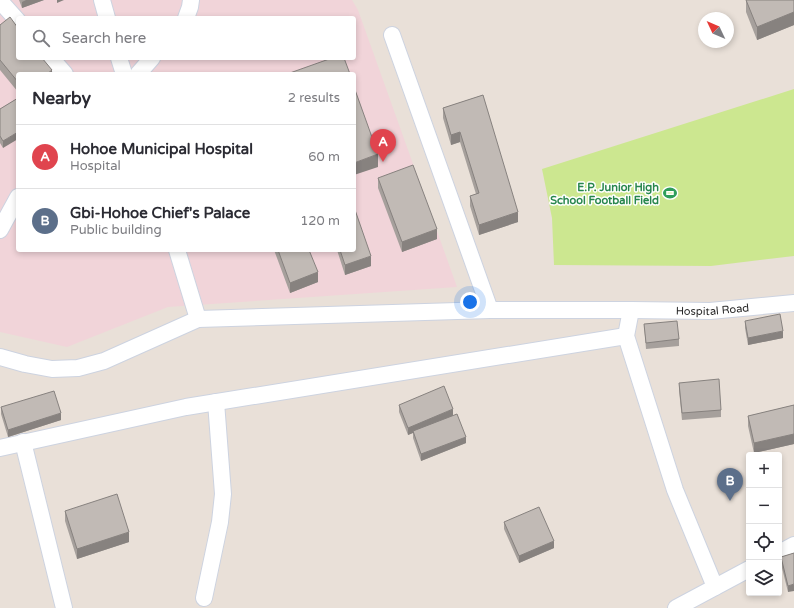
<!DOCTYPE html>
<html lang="en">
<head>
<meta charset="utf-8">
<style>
	body { margin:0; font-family:"Varela Round",sans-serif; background:#f7f7f7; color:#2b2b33 }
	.controls { position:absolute; right:12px; bottom:12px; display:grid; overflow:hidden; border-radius:4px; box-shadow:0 2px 6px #0003 }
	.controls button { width:36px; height:36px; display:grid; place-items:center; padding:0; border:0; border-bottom:1px solid #e1e1e2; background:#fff; color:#2b2b33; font:20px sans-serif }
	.compass { position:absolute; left:698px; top:12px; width:36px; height:36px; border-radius:50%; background:#fff; box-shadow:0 2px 6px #0003; rotate:314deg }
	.you { position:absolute; left:470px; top:302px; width:14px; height:14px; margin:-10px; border:3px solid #fff; border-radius:50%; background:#1a73e8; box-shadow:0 0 0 6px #1a73e833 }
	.badge { display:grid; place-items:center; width:26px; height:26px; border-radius:50%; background:#3872f5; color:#fff; font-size:13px; font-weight:700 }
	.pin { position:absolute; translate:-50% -33px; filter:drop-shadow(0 1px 2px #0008) }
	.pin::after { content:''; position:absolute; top:21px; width:14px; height:12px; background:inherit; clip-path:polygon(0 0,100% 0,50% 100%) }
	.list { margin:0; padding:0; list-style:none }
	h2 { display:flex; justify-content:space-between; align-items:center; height:52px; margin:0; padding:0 16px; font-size:17px }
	h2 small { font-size:13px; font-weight:400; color:#7c7c81 }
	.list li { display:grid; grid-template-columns:26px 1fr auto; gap:12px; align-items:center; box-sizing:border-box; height:64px; padding:0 16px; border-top:1px solid #e1e1e2 }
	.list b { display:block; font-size:15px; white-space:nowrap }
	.list p { margin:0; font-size:13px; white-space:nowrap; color:#7c7c81 }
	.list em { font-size:13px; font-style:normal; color:#7c7c81 }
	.icon { flex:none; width:22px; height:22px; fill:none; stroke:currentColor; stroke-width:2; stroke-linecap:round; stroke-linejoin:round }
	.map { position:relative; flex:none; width:794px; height:608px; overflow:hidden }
	.search { position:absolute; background:#fff; box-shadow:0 2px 6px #0003; left:16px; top:16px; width:340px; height:44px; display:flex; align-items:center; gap:10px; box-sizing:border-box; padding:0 14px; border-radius:4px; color:#7c7c81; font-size:15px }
	.panel { position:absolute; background:#fff; box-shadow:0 2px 6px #0003; left:16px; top:72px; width:340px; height:180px; border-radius:4px }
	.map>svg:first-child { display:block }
	.medical { fill:#f1d4d9; fill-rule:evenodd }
	.pitch { fill:#cce790 }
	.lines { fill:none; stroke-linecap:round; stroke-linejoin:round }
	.street-casing { stroke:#cdd3e0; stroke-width:18 }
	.street { stroke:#fff; stroke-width:16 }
	.wall { fill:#a6a09c }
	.shaded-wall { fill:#87827f }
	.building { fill:#c1bab5; stroke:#87827f }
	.labels { text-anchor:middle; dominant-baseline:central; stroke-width:3; stroke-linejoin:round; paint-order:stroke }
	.leisure-label { font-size:11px; font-weight:bold; fill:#27864d; stroke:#fff; text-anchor:end }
	.street-label { font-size:11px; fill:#262626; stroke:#fff }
</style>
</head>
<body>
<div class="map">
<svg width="794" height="608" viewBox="0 0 794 608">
	<rect width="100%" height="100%" fill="#e9e0d8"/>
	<!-- medical -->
	<path class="medical" d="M 0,0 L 352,0 L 358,10 L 457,287 L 168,307 L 67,347 L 0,332 ZM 18,18 L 354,18 L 354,58 L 18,58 ZM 18,74 L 354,74 L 354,250 L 18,250 Z"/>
	<!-- pitch -->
	<path class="pitch" d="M 794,89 L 794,256 L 711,266 L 554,265 L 552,218 L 542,169 Z"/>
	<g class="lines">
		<!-- street casing -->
		<g class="street-casing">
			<g id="street">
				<path d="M 102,0 L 107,18"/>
				<path d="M 0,1 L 18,21"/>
				<path d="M 186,18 L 190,7 L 191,0"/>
				<path d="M 392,35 L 490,310"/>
				<path d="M 51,58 L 65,74"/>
				<path d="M 119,58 L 124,74"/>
				<path d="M 138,74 L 152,58"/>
				<path d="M 0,230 L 18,197"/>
				<path d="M 177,250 L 198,319"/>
				<path d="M 631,310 L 626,336 L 675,490 L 715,587"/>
				<path id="s1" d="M 0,357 L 25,364 L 52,369 L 78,368 L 104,361 L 198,319 L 490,310 L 631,310 L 710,311 L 794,303"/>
				<path d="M 23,442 L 64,608"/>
				<path d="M 0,448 L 186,407 L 626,336"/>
				<path d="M 779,553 L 794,545"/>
				<path d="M 204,598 L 220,522 L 223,494 L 216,402"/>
				<path d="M 676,608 L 749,569"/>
			</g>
		</g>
		<!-- street -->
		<use href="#street" class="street"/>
	</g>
	<!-- wall -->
	<path class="wall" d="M 19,0 L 44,0 L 22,8 Z
		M 746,0 L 794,0 L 794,25 L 757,40 L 746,12 Z
		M 0,25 L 52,74 L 18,74 L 18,92 L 0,70 Z
		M 483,95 L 518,222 L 479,235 L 470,206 L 470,196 L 476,194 L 460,142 L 451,145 L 443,118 L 443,108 Z
		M 18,98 L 3,148 L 0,143 L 0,109 Z
		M 378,178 L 437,239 L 402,252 L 378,188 Z
		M 274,250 L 309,250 L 318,282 L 290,293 Z
		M 337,250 L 354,250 L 371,266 L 345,275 Z
		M 745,321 L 783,338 L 748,345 L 745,328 Z
		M 644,324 L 679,339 L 679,346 L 646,349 Z
		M 679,383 L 721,410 L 721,417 L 682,420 L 679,390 Z
		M 399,405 L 453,416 L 466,443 L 421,461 L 413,438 L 413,433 L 408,435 L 399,412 Z
		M 794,405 L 794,444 L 754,453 L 748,426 L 748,416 Z
		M 1,407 L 61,420 L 8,437 L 1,414 Z
		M 65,511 L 129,542 L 77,559 L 65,521 Z
		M 504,522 L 554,548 L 519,563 L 504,529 Z
		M 794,553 L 788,592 L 781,564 L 781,557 Z"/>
	<!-- shaded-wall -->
	<path class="shaded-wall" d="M 26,0 L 44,0 L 22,8 L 22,2 Z
		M 57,0 L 64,0 L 57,3 Z
		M 794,12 L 794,25 L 757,40 L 757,27 Z
		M 52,70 L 52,74 L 47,74 Z
		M 18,132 L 18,139 L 3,148 L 3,141 Z
		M 460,132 L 460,142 L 451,145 L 451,135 Z
		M 378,154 L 378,167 L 354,175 L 354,163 Z
		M 518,212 L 518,222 L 479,235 L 479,225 Z
		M 437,229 L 437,239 L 402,252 L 402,242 Z
		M 371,256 L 371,266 L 345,275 L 345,265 Z
		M 318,272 L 318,282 L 290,293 L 290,283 Z
		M 783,331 L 783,338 L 748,345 L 748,338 Z
		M 453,409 L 453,416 L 408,435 L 408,428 Z
		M 61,413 L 61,420 L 8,437 L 8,430 Z
		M 794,434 L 794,444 L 754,453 L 754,443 Z
		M 466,437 L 466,443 L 421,461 L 421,454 Z
		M 129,532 L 129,542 L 77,559 L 77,549 Z
		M 554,541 L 554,548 L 519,563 L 519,556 Z
		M 794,584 L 794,591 L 788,592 L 788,586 Z"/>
	<!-- building -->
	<path class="building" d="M 746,0 L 794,0 L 794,12 L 757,27 Z
		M 10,17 L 18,28 L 18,58 L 42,58 L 52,70 L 47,74 L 18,74 L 18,82 L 0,60 L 0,25 Z
		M 332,58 L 344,58 L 350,74 L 287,74 Z
		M 354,87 L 378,154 L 354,163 Z
		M 483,95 L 518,212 L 479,225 L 470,196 L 479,193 L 460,132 L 451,135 L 443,108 Z
		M 18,98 L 18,132 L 3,141 L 0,136 L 0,109 Z
		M 413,165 L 437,229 L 402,242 L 378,178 Z
		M 354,207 L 371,256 L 345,265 L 340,250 L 354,250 Z
		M 278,250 L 309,250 L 318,272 L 290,283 Z
		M 780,314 L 783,331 L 748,338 L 745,321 Z
		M 677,321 L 679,339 L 646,343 L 644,324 Z
		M 719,379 L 721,410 L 682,413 L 679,383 Z
		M 444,386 L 453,409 L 408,428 L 399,405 Z
		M 54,391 L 61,413 L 8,430 L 1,407 Z
		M 794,405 L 794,434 L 754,443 L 748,416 Z
		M 457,414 L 466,437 L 421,454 L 413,431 Z
		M 117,494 L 129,532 L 77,549 L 65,511 Z
		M 539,507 L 554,541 L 519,556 L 504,522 Z
		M 794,553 L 794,584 L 788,586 L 781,557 Z"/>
	<!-- icons -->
	<defs>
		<g id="stadium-bare" transform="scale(1.08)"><path d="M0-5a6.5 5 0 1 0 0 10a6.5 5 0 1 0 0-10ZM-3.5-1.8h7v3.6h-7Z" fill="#2e9e5b" stroke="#fff" stroke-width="2.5" paint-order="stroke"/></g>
	</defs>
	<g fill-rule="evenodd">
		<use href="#stadium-bare" x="670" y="193"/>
	</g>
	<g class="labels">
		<!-- leisure labels -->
		<g class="leisure-label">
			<text x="659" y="187">E.P. Junior High<tspan x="659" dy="13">School Football Field</tspan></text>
		</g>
		<!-- street labels -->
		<g class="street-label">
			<text stroke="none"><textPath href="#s1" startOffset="724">Hospital Road</textPath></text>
		</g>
	</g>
</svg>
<div class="controls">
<button>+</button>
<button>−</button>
<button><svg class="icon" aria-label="locate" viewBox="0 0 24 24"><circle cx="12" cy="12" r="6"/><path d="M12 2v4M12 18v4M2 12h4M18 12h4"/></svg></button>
<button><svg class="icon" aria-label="layers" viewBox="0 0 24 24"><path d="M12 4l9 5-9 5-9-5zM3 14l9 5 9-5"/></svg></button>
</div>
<svg class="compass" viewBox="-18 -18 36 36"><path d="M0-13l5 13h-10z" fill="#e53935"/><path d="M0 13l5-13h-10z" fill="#7c7c81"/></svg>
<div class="you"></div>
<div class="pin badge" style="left:383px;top:162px;background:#e0444e">A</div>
<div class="pin badge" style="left:730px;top:501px;background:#5c6f8a">B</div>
<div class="search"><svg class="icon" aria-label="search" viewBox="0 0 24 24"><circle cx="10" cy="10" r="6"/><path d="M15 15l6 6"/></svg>Search here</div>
<section class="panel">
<h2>Nearby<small>2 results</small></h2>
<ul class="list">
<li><span class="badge" style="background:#e0444e">A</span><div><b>Hohoe Municipal Hospital</b><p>Hospital</p></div><em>60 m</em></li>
<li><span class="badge" style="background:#5c6f8a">B</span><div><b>Gbi-Hohoe Chief's Palace</b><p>Public building</p></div><em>120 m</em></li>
</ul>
</section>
</div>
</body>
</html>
